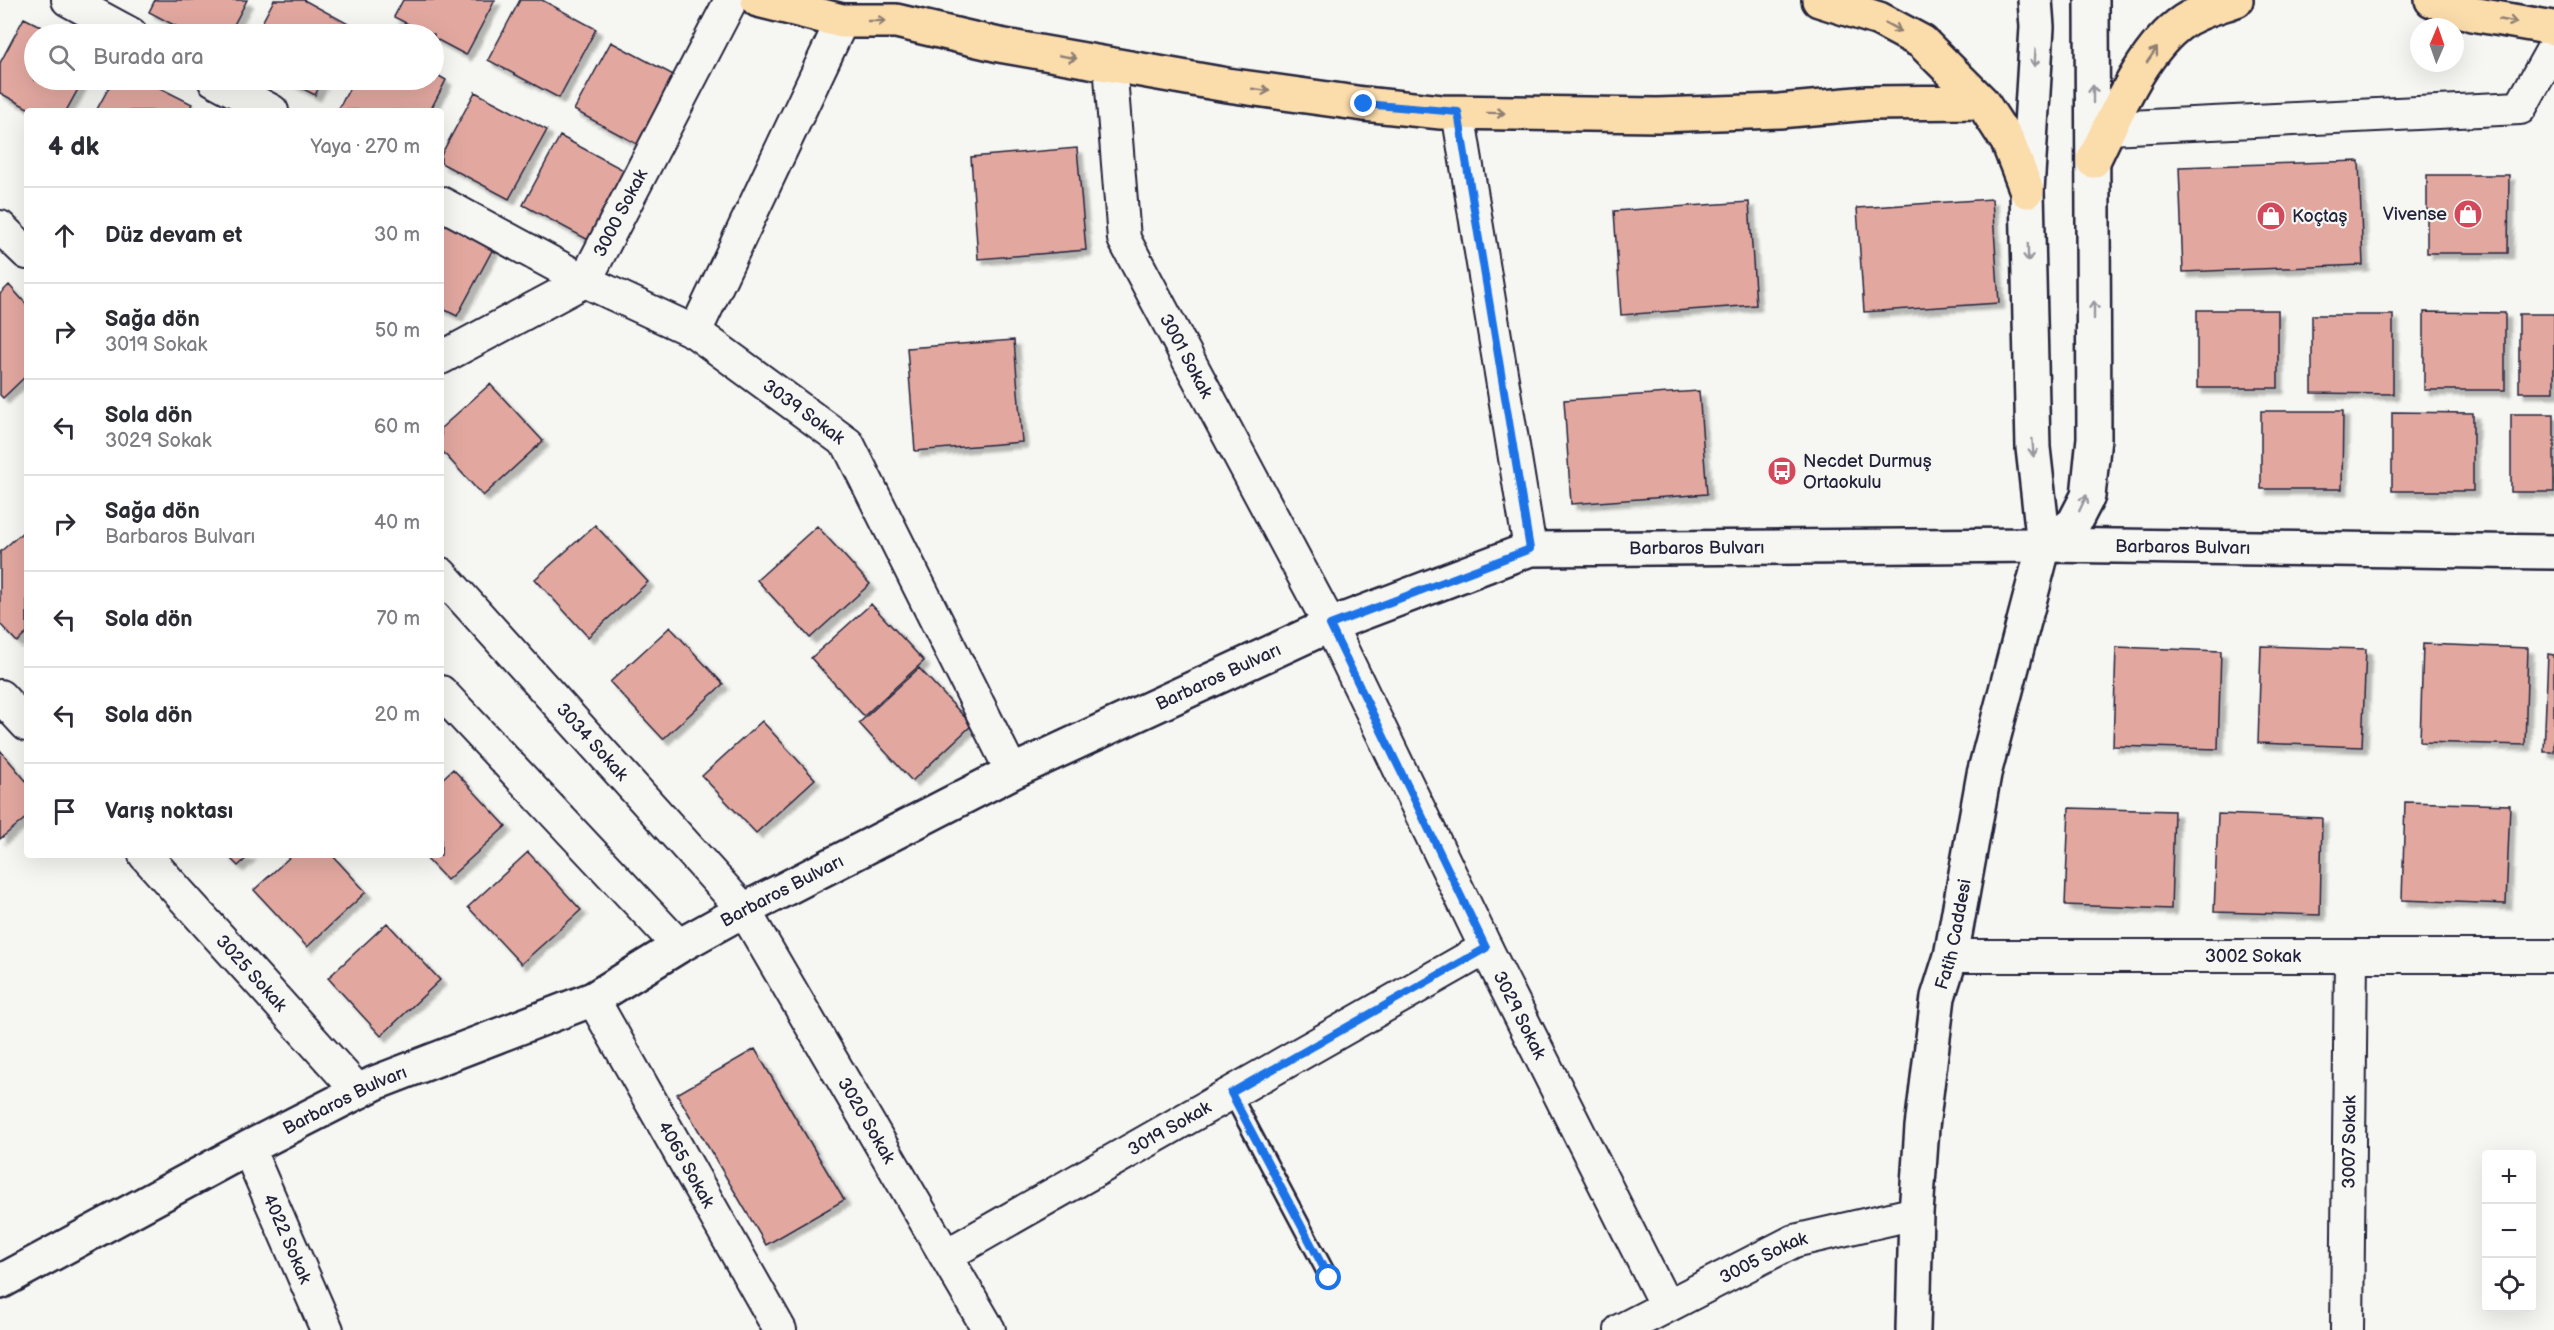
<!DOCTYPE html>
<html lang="tr">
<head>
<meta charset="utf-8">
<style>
	body { margin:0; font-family:"Balsamiq Sans",sans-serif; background:#f2f2f3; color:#2b2b33 }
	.controls { position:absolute; right:18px; bottom:18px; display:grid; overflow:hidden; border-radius:6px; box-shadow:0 6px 24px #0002 }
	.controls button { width:54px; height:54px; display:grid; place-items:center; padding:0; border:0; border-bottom:2px solid #e1e1e2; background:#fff; color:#2b2b33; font:30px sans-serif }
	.compass { position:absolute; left:2410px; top:18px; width:54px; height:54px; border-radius:50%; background:#fff; box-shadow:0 6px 24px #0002; rotate:2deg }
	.stop { position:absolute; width:18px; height:18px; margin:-14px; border:4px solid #1a73e8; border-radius:50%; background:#fff }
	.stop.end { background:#1a73e8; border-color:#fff; box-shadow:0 2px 6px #0008 }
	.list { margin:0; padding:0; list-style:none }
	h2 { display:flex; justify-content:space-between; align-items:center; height:78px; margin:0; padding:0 24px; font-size:26px }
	h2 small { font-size:20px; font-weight:400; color:#7c7c81 }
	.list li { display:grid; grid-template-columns:39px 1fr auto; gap:18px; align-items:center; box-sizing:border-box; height:96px; padding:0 24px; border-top:2px solid #e1e1e2 }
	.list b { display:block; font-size:22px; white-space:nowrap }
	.list p { margin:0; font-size:20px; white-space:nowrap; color:#7c7c81 }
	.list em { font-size:20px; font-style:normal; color:#7c7c81 }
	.icon { flex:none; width:33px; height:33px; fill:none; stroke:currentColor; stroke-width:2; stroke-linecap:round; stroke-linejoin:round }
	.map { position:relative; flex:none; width:2554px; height:1330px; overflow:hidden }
	.search { position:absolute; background:#fff; box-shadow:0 6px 24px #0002; left:24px; top:24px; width:420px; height:66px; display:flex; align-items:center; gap:15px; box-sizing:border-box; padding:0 21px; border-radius:33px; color:#7c7c81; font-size:22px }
	.panel { position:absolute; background:#fff; box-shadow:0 6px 24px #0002; left:24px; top:108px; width:420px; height:750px; border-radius:6px }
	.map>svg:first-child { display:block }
	.building { fill:#e2a8a0; stroke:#22223b; stroke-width:1.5; filter:url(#shadow) }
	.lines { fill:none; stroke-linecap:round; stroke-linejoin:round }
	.lane-casing { stroke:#22223b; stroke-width:21 }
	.street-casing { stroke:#22223b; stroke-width:36 }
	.secondary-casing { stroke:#22223b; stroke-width:38 }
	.primary-casing { stroke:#22223b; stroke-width:38 }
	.lane { stroke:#f6f6f2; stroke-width:16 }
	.street { stroke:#f6f6f2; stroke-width:32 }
	.secondary { stroke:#f6f6f2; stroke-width:33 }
	.primary { stroke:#fbdcab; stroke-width:33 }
	.oneway { stroke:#8e7f73 }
	.oneway2 { stroke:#9797a0 }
	.route { stroke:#1a73e8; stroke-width:8 }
	.labels { text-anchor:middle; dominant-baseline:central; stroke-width:4.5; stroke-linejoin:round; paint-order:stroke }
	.street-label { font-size:18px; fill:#22223b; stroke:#f6f6f2 }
	.poi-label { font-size:18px; fill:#22223b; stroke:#f6f6f2; text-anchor:start }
</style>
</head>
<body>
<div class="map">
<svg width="2554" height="1330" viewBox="0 0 2554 1330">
	<defs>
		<filter id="shadow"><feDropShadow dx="5.5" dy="5.5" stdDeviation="1.5" flood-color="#0004"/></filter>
	</defs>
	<rect width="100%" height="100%" fill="#f6f6f2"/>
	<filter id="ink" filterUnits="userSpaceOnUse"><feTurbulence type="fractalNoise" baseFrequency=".0167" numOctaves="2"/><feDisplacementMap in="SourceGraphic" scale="12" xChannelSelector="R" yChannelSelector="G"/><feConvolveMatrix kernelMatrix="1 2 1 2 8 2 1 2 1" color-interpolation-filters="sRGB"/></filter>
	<g filter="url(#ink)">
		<!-- building -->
		<path class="building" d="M 155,0 L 247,0 L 229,34 L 191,34 L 149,12 Z
			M 274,0 L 304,0 L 352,26 L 348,34 L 256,34 Z
			M 403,0 L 495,0 L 466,55 L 434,38 L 434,34 L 428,34 L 394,17 Z
			M 520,0 L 542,0 L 596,29 L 559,98 L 488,60 Z
			M 24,18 L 56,34 L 34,34 L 34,80 L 83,80 L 66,111 L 33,111 L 0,93 L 0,63 Z
			M 611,42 L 683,80 L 646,149 L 574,110 Z
			M 434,73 L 446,80 L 430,111 L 338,110 L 354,80 L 434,80 Z
			M 113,80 L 144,80 L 192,104 L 188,111 L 96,111 Z
			M 286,80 L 323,80 L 315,95 Z
			M 475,92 L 547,130 L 509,199 L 441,163 L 441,155 Z
			M 560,136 L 631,174 L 594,243 L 523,205 Z
			M 1077,148 L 1086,250 L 978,259 L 971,157 Z
			M 2359,161 L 2363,265 L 2183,272 L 2179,167 Z
			M 2427,175 L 2509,175 L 2508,253 L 2427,253 Z
			M 1992,199 L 1999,303 L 1864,312 L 1857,208 Z
			M 1749,202 L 1756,305 L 1621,315 L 1614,211 Z
			M 441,219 L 494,247 L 457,316 L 441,308 Z
			M 9,285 L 27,305 L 27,375 L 3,398 L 0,395 L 0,294 Z
			M 2197,310 L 2278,310 L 2278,388 L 2197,388 Z
			M 2424,312 L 2505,313 L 2505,390 L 2424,390 Z
			M 2519,314 L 2554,314 L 2554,392 L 2519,392 Z
			M 2312,315 L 2393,315 L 2393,394 L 2312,393 Z
			M 1014,340 L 1022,442 L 915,451 L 907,348 Z
			M 490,384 L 543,441 L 483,496 L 441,450 L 441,428 Z
			M 1699,391 L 1707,494 L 1571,504 L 1564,400 Z
			M 2261,411 L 2343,411 L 2342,489 L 2261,489 Z
			M 2392,412 L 2473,413 L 2473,491 L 2392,491 Z
			M 2511,414 L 2554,414 L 2554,492 L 2511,492 Z
			M 595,525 L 648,582 L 588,637 L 535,579 Z
			M 817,526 L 870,584 L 810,638 L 757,580 Z
			M 24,531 L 27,534 L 27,633 L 17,642 L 0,624 L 0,552 Z
			M 871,604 L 924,661 L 864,716 L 811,658 Z
			M 670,627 L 723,684 L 663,739 L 610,682 Z
			M 2423,644 L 2528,648 L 2525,745 L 2420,742 Z
			M 2261,646 L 2366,649 L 2362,747 L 2258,743 Z
			M 2116,647 L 2221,651 L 2218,749 L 2113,746 Z
			M 2548,654 L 2554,655 L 2554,752 L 2544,752 Z
			M 919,668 L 972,725 L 912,781 L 859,723 Z
			M 762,721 L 815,779 L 756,833 L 702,776 Z
			M 0,750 L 27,782 L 27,817 L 0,839 Z
			M 453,769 L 506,826 L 447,880 L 423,855 L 441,855 L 441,780 Z
			M 2405,802 L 2510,805 L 2506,904 L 2402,900 Z
			M 2069,808 L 2174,811 L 2171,909 L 2065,905 Z
			M 2218,814 L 2322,818 L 2320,915 L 2214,912 Z
			M 528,852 L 581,910 L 521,964 L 468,907 Z
			M 227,855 L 250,855 L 238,866 Z
			M 292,855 L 332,855 L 366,892 L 307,947 L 254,890 Z
			M 387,923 L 440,980 L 381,1036 L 328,978 Z
			M 755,1049 L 844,1200 L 766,1245 L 677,1094 Z"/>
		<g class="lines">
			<!-- lane casing -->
			<g class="lane-casing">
				<path id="lane" d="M 1231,1093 L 1329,1278"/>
			</g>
			<!-- street casing -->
			<g class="street-casing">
				<g id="street">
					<path d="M 68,0 L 131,34"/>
					<path id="s1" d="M 1110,64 L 1124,239 L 1330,625 L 1486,948 L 1666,1306"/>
					<path d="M 214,80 L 272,111"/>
					<path d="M 1458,112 L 1530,549"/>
					<path d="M 2109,128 L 2520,108 L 2554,47"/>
					<path id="s2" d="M 441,203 L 585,281 L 695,332 L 848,444 L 1012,772"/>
					<path d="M 0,227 L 27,253"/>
					<path d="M 695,332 L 842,21"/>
					<path id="s3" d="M 441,358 L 585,281 L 731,0"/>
					<path id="s4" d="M 441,574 L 744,910 L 989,1330"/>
					<path d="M 441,692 L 679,946"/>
					<path d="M 0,696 L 27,725"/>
					<path id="s5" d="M 145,855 L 359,1092"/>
					<path id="s6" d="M 1951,956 L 2554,956"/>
					<path id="s7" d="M 593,999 L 780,1330"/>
					<path id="s8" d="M 248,1148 L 327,1330"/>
					<path id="s9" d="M 947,1255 L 1486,948"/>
					<path id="s10" d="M 1621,1330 L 1794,1241 L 1916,1213"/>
					<path id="s11" d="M 2347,1330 L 2351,956"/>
				</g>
			</g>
			<!-- secondary casing -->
			<g class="secondary-casing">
				<g id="secondary">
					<path d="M 2044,545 L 2074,523 L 2088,496 L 2094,438 L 2092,0"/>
					<path id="s12" d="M 0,1282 L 248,1148 L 375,1083 L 593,999 L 679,946 L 744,910 L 1012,772 L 1330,625 L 1530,549 L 2044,545 L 2554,552"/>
					<path id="s13" d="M 1913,1330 L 1916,1213 L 1922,1127 L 1938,997 L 1951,956 L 1984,774 L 2044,545 L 2033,448 L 2027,191 L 2037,27 L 2035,0"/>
				</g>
			</g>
			<!-- primary casing -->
			<g class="primary-casing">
				<path id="primary" d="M 758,0 L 842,21 L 896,21 L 999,45 L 1227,85 L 1364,104 L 1441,112 L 1657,115 L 1779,111 L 1868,103 L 1982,102
					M 1819,0 L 1879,19 L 1922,42 L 1982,102 L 2008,142 L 2027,191
					M 2432,0 L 2472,14 L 2554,28
					M 2093,161 C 2115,117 2142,49 2184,21 C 2199,11 2219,6 2236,0"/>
			</g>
			<!-- lane -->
			<use href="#lane" class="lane"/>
			<!-- street -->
			<use href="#street" class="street"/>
			<!-- secondary -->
			<use href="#secondary" class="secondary"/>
			<!-- primary -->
			<use href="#primary" class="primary"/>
		</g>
		<!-- one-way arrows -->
		<defs><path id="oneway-shaft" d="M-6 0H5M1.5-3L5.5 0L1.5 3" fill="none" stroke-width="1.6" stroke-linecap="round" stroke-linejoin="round" transform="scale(1.5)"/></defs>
		<g class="oneway">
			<use href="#oneway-shaft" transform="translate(877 21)"/>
			<use href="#oneway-shaft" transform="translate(2508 21) rotate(11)"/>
			<use href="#oneway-shaft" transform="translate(1893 27) rotate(29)"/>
			<use href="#oneway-shaft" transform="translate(2152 55) rotate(-55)"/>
			<use href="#oneway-shaft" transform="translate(1068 57) rotate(10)"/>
			<use href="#oneway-shaft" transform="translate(1261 90) rotate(8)"/>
			<use href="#oneway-shaft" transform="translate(1496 113) rotate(1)"/>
		</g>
		<g class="oneway2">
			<use href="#oneway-shaft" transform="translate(2035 58) rotate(93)"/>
			<use href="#oneway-shaft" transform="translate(2093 94) rotate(-90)"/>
			<use href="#oneway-shaft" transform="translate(2028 253) rotate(89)"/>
			<use href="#oneway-shaft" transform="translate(2094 310) rotate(-90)"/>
			<use href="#oneway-shaft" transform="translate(2033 448) rotate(86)"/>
			<use href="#oneway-shaft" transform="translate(2083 503) rotate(-65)"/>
		</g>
	</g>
	<g class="lines" filter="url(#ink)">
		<!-- route -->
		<path class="route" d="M 1329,1278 L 1231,1093 L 1486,948 L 1330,625 L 1530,549 L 1458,112 L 1364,104"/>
	</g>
	<!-- icons -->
	<defs>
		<g id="shop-disc" transform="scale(1.5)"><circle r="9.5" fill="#d1495b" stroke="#f6f6f2"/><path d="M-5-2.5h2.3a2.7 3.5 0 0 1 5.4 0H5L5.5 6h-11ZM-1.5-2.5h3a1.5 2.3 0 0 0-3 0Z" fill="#fff"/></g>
		<g id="bus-disc" transform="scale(1.5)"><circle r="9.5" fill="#d1495b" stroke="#f6f6f2"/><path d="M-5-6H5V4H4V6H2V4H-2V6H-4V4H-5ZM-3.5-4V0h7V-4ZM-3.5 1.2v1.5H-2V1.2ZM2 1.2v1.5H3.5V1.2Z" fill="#fff"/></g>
	</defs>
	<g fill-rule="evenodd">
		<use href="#shop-disc" x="2468" y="214"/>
		<use href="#shop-disc" x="2271" y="216"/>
		<use href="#bus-disc" x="1782" y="471"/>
	</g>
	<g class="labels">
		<!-- street labels -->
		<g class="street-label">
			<text stroke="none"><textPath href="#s3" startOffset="240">3000 Sokak</textPath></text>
			<text stroke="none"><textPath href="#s1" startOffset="308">3001 Sokak</textPath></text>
			<text stroke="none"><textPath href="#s2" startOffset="420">3039 Sokak</textPath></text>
			<text stroke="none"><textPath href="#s12" startOffset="1866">Barbaros Bulvarı</textPath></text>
			<text stroke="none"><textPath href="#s12" startOffset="2352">Barbaros Bulvarı</textPath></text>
			<text stroke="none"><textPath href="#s12" startOffset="1362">Barbaros Bulvarı</textPath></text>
			<text stroke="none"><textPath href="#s4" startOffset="226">3034 Sokak</textPath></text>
			<text stroke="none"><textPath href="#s12" startOffset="876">Barbaros Bulvarı</textPath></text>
			<text stroke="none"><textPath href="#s13" startOffset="399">Fatih Caddesi</textPath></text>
			<text stroke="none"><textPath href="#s6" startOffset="302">3002 Sokak</textPath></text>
			<text stroke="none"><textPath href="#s5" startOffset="159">3025 Sokak</textPath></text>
			<text stroke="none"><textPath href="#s1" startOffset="1047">3029 Sokak</textPath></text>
			<text stroke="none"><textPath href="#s12" startOffset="390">Barbaros Bulvarı</textPath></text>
			<text stroke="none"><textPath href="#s4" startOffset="696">3020 Sokak</textPath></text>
			<text stroke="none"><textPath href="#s9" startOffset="256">3019 Sokak</textPath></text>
			<text stroke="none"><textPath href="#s11" startOffset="188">3007 Sokak</textPath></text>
			<text stroke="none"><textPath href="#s7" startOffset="190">4065 Sokak</textPath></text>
			<text stroke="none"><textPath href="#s8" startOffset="99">4022 Sokak</textPath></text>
			<text stroke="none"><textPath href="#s10" startOffset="160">3005 Sokak</textPath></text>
		</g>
		<!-- poi labels -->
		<g class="poi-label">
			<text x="2447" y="214" text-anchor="end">Vivense</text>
			<text x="2292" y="216">Koçtaş</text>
			<text x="1803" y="461">Necdet Durmuş<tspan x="1803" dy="21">Ortaokulu</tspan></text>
		</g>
	</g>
</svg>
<div class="controls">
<button>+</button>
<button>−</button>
<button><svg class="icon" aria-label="locate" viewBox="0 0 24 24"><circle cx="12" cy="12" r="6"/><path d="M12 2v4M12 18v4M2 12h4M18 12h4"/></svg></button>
</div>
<svg class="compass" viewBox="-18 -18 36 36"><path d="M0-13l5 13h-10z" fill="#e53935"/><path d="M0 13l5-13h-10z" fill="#7c7c81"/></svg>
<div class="stop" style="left:1329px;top:1278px"></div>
<div class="stop end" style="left:1364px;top:104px"></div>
<div class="search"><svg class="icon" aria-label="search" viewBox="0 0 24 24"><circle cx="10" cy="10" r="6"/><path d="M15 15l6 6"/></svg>Burada ara</div>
<section class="panel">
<h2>4 dk<small>Yaya · 270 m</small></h2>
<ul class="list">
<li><svg class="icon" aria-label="ahead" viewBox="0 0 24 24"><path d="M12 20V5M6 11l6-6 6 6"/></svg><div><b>Düz devam et</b></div><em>30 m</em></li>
<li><svg class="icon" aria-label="right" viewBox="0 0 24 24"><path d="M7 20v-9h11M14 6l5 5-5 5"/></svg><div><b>Sağa dön</b><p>3019 Sokak</p></div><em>50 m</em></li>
<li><svg class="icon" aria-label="left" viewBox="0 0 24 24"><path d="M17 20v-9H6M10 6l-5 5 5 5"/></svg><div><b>Sola dön</b><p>3029 Sokak</p></div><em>60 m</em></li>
<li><svg class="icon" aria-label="right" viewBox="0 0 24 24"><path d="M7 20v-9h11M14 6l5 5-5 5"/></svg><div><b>Sağa dön</b><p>Barbaros Bulvarı</p></div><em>40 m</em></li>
<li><svg class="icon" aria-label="left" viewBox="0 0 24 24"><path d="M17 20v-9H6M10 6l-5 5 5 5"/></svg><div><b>Sola dön</b></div><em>70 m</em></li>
<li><svg class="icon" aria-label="left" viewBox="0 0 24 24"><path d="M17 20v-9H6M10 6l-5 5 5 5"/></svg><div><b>Sola dön</b></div><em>20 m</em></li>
<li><svg class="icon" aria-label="arrive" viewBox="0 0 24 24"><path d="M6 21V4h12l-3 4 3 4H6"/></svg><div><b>Varış noktası</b></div></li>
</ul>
</section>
</div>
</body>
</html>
